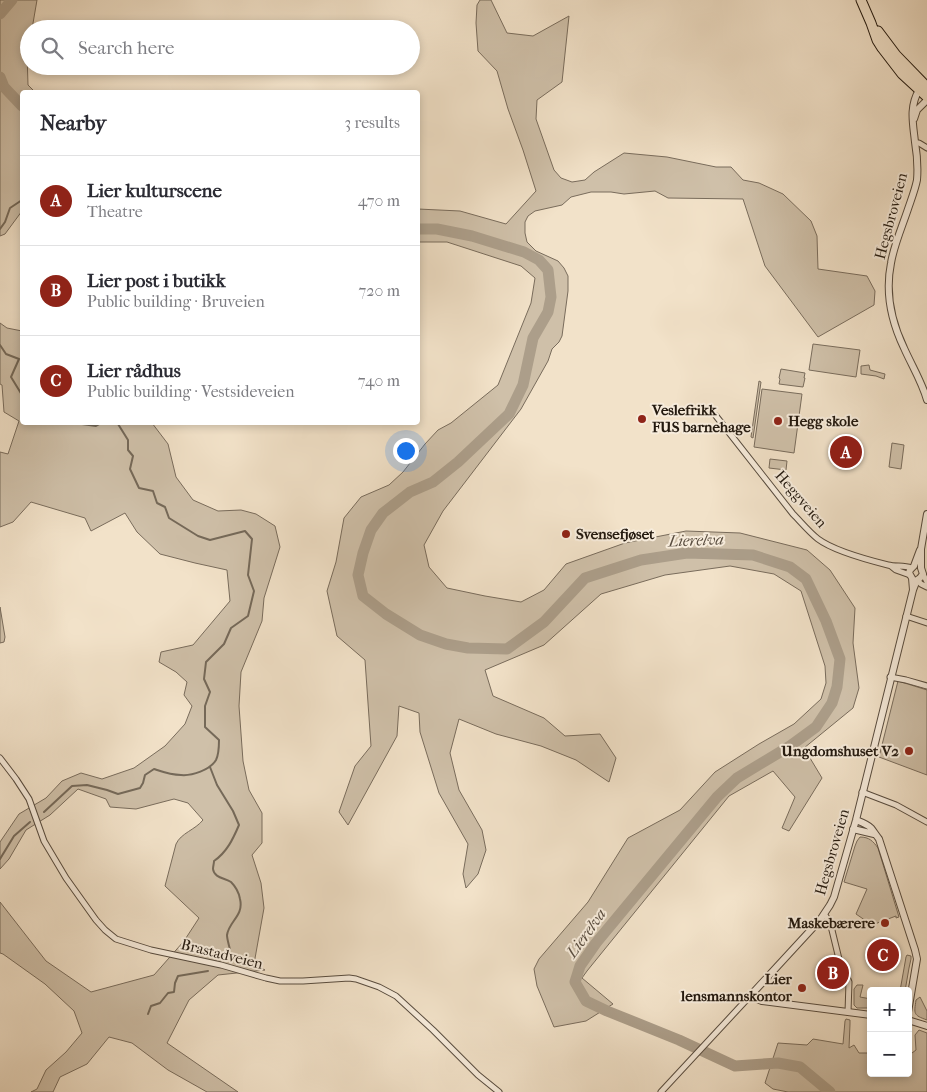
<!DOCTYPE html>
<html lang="en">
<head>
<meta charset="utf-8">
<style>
	body { margin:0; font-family:"IM FELL French Canon",serif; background:#f2f2f3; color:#2b2b33 }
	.controls { position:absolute; right:15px; bottom:15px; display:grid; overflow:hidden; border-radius:5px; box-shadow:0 2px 8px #0003 }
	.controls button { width:45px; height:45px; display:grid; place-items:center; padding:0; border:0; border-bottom:1px solid #e1e1e2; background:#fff; color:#2b2b33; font:25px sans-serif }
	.you { position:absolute; left:405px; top:450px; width:18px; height:18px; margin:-12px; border:4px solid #fff; border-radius:50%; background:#1a73e8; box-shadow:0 0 0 8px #1a73e833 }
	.badge { display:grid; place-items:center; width:32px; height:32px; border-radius:50%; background:#8f2418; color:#fff; font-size:16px; font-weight:700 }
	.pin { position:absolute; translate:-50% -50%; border:2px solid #fff; box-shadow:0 1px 5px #0006 }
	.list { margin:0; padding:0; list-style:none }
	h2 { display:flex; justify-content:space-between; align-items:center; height:65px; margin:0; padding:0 20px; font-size:21px }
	h2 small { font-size:16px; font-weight:400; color:#7c7c81 }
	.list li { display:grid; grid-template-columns:32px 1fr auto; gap:15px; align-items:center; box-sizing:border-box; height:90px; padding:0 20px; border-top:1px solid #e1e1e2 }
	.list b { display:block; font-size:19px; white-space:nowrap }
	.list p { margin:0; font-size:16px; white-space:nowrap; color:#7c7c81 }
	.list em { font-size:16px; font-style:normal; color:#7c7c81 }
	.icon { flex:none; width:28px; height:28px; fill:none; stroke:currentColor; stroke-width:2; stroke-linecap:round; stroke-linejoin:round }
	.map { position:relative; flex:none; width:927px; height:1092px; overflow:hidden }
	.search { position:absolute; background:#fff; box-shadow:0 2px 8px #0003; left:20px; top:20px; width:400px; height:55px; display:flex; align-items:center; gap:12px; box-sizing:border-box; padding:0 18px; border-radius:28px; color:#7c7c81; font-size:19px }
	.panel { position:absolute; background:#fff; box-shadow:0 2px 8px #0003; left:20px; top:90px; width:400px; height:335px; border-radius:5px }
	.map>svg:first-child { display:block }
	.green { fill:#cfc0a9; stroke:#796c5c }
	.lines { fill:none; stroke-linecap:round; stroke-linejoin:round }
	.stream { stroke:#756959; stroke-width:2 }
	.river { stroke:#ac9e8a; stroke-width:11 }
	.minor-casing { stroke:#574b3e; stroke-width:7 }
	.tertiary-casing { stroke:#574b3e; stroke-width:8 }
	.primary-casing { stroke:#23190f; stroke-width:11 }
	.minor { stroke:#f7ecdc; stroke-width:5 }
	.tertiary { stroke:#f7ecdc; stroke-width:6 }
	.primary { stroke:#f2e2c9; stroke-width:9 }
	.poi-dot { fill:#8f2418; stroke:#f7ecdc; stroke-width:2 }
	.labels { text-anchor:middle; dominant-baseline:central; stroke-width:4; stroke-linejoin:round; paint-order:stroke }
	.street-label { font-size:15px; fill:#23190f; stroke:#f7ecdc }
	.poi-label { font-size:15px; font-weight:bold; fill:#23190f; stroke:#f7ecdc; text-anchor:start }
	.water-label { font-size:16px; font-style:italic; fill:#5a4e40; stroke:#f7ecdc }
</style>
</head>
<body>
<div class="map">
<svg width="927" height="1092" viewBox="0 0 927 1092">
	<rect width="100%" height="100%" fill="#f2e2c9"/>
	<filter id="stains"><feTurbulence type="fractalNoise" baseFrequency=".004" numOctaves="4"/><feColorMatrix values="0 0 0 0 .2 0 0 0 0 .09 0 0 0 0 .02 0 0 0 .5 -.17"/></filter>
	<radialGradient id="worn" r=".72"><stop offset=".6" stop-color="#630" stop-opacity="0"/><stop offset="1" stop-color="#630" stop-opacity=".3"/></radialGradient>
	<!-- green -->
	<path class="green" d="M 0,0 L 37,0 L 32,29 L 29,29 L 29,43 L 27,53 L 28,85 L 35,92 L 22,92 L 22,211 L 5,234 L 0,236 Z
		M 480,0 L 491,0 L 507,33 L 533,36 L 569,16 L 562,82 L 537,100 L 536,119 L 554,170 L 561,178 L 572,182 L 585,180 L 594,172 L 624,153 L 667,157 L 716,167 L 731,167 L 743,180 L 759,183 L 783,194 L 811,221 L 817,236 L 818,269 L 867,276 L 875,291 L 874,305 L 818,337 L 765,266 L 743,199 L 668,198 L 655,191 L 624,194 L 611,192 L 591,192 L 571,197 L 562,205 L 535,211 L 528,216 L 525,222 L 525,233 L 527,242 L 536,251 L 558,261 L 564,268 L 568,276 L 568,291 L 562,336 L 559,342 L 552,349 L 548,361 L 521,409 L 443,511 L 424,545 L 429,567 L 447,588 L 485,596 L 521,602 L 544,590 L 566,564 L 625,543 L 686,531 L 740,533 L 807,550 L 830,570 L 855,608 L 853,643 L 859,688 L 853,708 L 804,748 L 822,778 L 789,831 L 782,828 L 795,797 L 773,771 L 729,796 L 587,971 L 582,978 L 613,1004 L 586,1021 L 554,1027 L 537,986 L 534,969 L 539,959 L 588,902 L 628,838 L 680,810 L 715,772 L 759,744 L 794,724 L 821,699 L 826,683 L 825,666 L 801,591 L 774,574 L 730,566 L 665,575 L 601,594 L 544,645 L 485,670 L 493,696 L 544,718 L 565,736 L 600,734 L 616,758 L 609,782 L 576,760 L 541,746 L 496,734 L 459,719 L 450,753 L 459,790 L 482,830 L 486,850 L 478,874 L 466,888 L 463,874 L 468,844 L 439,793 L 420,732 L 419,713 L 399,706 L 397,736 L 348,825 L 339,812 L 355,766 L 371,746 L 365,660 L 337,636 L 327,591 L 336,562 L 344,518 L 361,497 L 389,485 L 403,472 L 425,444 L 438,430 L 451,423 L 498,385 L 531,303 L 535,278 L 521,266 L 447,242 L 418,242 L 418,209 L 460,211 L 506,224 L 536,191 L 523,150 L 508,109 L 497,71 L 478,51 L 476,23 L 477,5 Z
		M 0,323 L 7,328 L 22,331 L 22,422 L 152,423 L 168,444 L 176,477 L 193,500 L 218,511 L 241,510 L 256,514 L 275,526 L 280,547 L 264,598 L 262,621 L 241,672 L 239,706 L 243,761 L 249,790 L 262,813 L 262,843 L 252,855 L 261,883 L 264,908 L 254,964 L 265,970 L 218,975 L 189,1000 L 167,1043 L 238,1092 L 207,1092 L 168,1070 L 132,1043 L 109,1037 L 87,1064 L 60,1077 L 53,1092 L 31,1092 L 37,1089 L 46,1070 L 66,1052 L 82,1033 L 74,1011 L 45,984 L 3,954 L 0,953 L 0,902 L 46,961 L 91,992 L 154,975 L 184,941 L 199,918 L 165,886 L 176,844 C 181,833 195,830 203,820 L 188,803 L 174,799 L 136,809 L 110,807 L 106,799 L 78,789 L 50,815 L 26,830 L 9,859 L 0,869 L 0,842 L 19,814 L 46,798 L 62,781 L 81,773 L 102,779 L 134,768 L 165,746 L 185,724 L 192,706 L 184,695 L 187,682 L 176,672 L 159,662 L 161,652 L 193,645 L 230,601 L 227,570 L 195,563 L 160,554 L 137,532 L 125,513 L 91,531 L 85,518 L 31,502 L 13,522 L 0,527 L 0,452 L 8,454 L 19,421 L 4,412 L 2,385 L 0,384 Z
		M 813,344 L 860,350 L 856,377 L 809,370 Z
		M 869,365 L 870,370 L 885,374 L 884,379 L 876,376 L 861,374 L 861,366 Z
		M 781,369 L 805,373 L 804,378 L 805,378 L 803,387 L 779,384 L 780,379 L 779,378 Z
		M 759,381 L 761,382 L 753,438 L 751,437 Z
		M 762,389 L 802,394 L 794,453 L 754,447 Z
		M 892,443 L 904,445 L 901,469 L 889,467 Z
		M 770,459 L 787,461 L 786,470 L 769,468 Z
		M 0,607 L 5,637 L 4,642 L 0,643 Z
		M 898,681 L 927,690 L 927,775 L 879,757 Z
		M 860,837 C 869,837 873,841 878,848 L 899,917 L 896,918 L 896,916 L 872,925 L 856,914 L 867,889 L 844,882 L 855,846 L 857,841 Z
		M 907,955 L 911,956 L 911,959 L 909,968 L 905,991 L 900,991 L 906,957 Z
		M 857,985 L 863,985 L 860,997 L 871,999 L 871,1008 L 857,1008 L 854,1005 L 854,989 Z
		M 920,997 L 927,1011 L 927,1020 C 913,1015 914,1014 916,1000 Z
		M 846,1019 L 850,1020 L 850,1024 L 849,1048 L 854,1045 L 859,1053 L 871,1053 L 871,1073 L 908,1073 L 908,1056 L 916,1050 L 915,1035 L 919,1030 L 927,1033 L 927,1092 L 788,1092 L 773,1089 L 765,1083 L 778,1043 L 807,1045 L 813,1039 L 843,1044 L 845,1021 Z"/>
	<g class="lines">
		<!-- stream -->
		<path class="stream" d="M 0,229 L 5,222 L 10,208 L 22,200
			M 0,345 L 6,354 L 19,359 L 11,377 L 22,395
			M 81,422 L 82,424 L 96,426 L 103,422
			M 210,767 L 217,785 L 233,811 L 239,825 C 233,839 227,852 214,861 C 214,864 213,866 213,869 C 214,878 225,878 231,882 C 235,886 239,893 240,899 C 244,916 229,921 227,935 C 227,939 229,945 230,950 L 225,955
			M 44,812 L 72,786 L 87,785 L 107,790 L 118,794 L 140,788 L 143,783 L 145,775 L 154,769 C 163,772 171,775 181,775 C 192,776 210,770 216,760 C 219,754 219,746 219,740 L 205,727 L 205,706 L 210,692 L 204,679 L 206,662 L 224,644 L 231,628 L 248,616 L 254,591 L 248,575 L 252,539 L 245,531 L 210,540 L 198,536 L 169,518 L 165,507 L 157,503 L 153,491 L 139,488 L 130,469 L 133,456 L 128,450 L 128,440 L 118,424 L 115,422
			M 0,859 L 14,836 L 30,822
			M 148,1014 L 151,1006 L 160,1003 L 168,993 L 174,992 L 175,983 L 178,976 L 208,971"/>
		<!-- river -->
		<path class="river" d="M 0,14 L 12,0
			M 0,77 L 4,87 L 22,106
			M 418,229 L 437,229 L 472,236 L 524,252 L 539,260 L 548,270 L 551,297 L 548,312 L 533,338 L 523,385 L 509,414 L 458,462 L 433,482 L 410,492 L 383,513 L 371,530 L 363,553 L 358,575 L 363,596 L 386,614 L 420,635 L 446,644 L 468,648 L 507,649 L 544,622 L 585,578 L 641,560 L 687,553 L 753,555 L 790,567 L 806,579 L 826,621 L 840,659 L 837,687 L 832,703 L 816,727 L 790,746 L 737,778 L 717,797 L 596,943 L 580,966 L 575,982 L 586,1001 L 607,1011 L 679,1040 L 735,1066 L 778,1063 L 800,1067 L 830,1092"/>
		<!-- minor casing -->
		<g class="minor-casing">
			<path id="minor" d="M 916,143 L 919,143 L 927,148
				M 716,416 L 793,514 C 801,522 809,532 818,539 C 834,551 868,560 888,565 C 896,567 904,565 911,568
				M 891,566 L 896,570 L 910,575
				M 923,574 L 927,582
				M 917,580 L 921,584 L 927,587
				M 906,616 L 927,623
				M 890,677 L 906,680 L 927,686
				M 0,758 L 16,779 L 29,799 L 44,841 L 66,878 L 96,920 L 105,930 L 116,939 L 151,950 L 221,965 L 266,978 L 280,981 L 303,981 L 349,978 L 356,979 L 379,987 L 396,996 L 433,1030 L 478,1075 L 499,1092
				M 862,792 L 896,805 L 927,822
				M 824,914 L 830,922 L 839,959 L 849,982 L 848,1012
				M 661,1092 L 750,996"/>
		</g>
		<!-- tertiary casing -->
		<g class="tertiary-casing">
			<path id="tertiary" d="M 922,90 L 919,90 C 909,107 913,123 915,142 C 917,154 918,168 917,180 C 915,190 911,200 908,209 C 902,227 894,245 891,263 C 885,293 891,321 904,348 C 912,366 922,382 927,400
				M 914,119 L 917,110 L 927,100
				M 913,590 L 912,578 L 909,573 L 910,570 L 914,566 L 920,550
				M 856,820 C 861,822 867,824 871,828 C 874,832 876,835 879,839 L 915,950 L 917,959 L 908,1012
				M 853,829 L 874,834
				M 871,1015 L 762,1001 L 750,996 L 820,920 L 830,905 L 834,897 L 856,820 L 913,590 L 917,580 L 920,578 L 923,574 L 921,568 L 921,549 L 927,514
				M 908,1020 L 927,1026"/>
		</g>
		<!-- primary casing -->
		<g class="primary-casing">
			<path id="primary" d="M 861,0 L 871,23 L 877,40 L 882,48 L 902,74 L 927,97
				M 878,31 L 896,55 L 927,87"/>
		</g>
		<!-- minor -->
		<use href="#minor" class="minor"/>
		<!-- tertiary -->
		<use href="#tertiary" class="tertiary"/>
		<!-- primary -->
		<use href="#primary" class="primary"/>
	</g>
	<!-- markers -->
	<g class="poi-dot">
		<circle cx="642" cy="419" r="5"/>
		<circle cx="778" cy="421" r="5"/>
		<circle cx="566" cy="534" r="5"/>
		<circle cx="909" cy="751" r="5"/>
		<circle cx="885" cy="923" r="5"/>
		<circle cx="802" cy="988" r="5"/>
	</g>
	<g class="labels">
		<!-- street labels -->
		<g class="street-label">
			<text transform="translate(891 216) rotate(-75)">Hegsbroveien</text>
			<text transform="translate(801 499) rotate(49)">Heggveien</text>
			<text transform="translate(832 852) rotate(-74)">Hegsbroveien</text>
			<text transform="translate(222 954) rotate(14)">Brastadveien</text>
		</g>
		<!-- poi labels -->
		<g class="poi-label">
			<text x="652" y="410">Veslefrikk<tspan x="652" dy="17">FUS barnehage</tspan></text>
			<text x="788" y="421">Hegg skole</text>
			<text x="576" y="534">Svensefjøset</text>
			<text x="899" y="751" text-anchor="end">Ungdomshuset V2</text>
			<text x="875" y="923" text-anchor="end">Maskebærere</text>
			<text x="792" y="979" text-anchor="end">Lier<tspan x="792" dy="17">lensmannskontor</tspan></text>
		</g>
		<!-- water labels -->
		<g class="water-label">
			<text transform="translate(696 540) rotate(-2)">Lierelva</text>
			<text transform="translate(586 933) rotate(-54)">Lierelva</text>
		</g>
	</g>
	<rect width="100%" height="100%" filter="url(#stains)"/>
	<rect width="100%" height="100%" fill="url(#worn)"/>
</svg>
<div class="controls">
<button>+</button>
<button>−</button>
</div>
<div class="you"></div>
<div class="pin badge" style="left:846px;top:452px">A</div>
<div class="pin badge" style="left:833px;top:973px">B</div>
<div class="pin badge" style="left:883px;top:955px">C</div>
<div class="search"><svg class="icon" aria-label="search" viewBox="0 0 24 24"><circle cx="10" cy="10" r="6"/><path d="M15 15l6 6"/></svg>Search here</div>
<section class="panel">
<h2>Nearby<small>3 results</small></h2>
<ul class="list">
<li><span class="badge">A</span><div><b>Lier kulturscene</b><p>Theatre</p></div><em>470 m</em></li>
<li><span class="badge">B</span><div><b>Lier post i butikk</b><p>Public building · Bruveien</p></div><em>720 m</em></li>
<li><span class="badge">C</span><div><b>Lier rådhus</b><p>Public building · Vestsideveien</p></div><em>740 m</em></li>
</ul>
</section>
</div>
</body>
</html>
